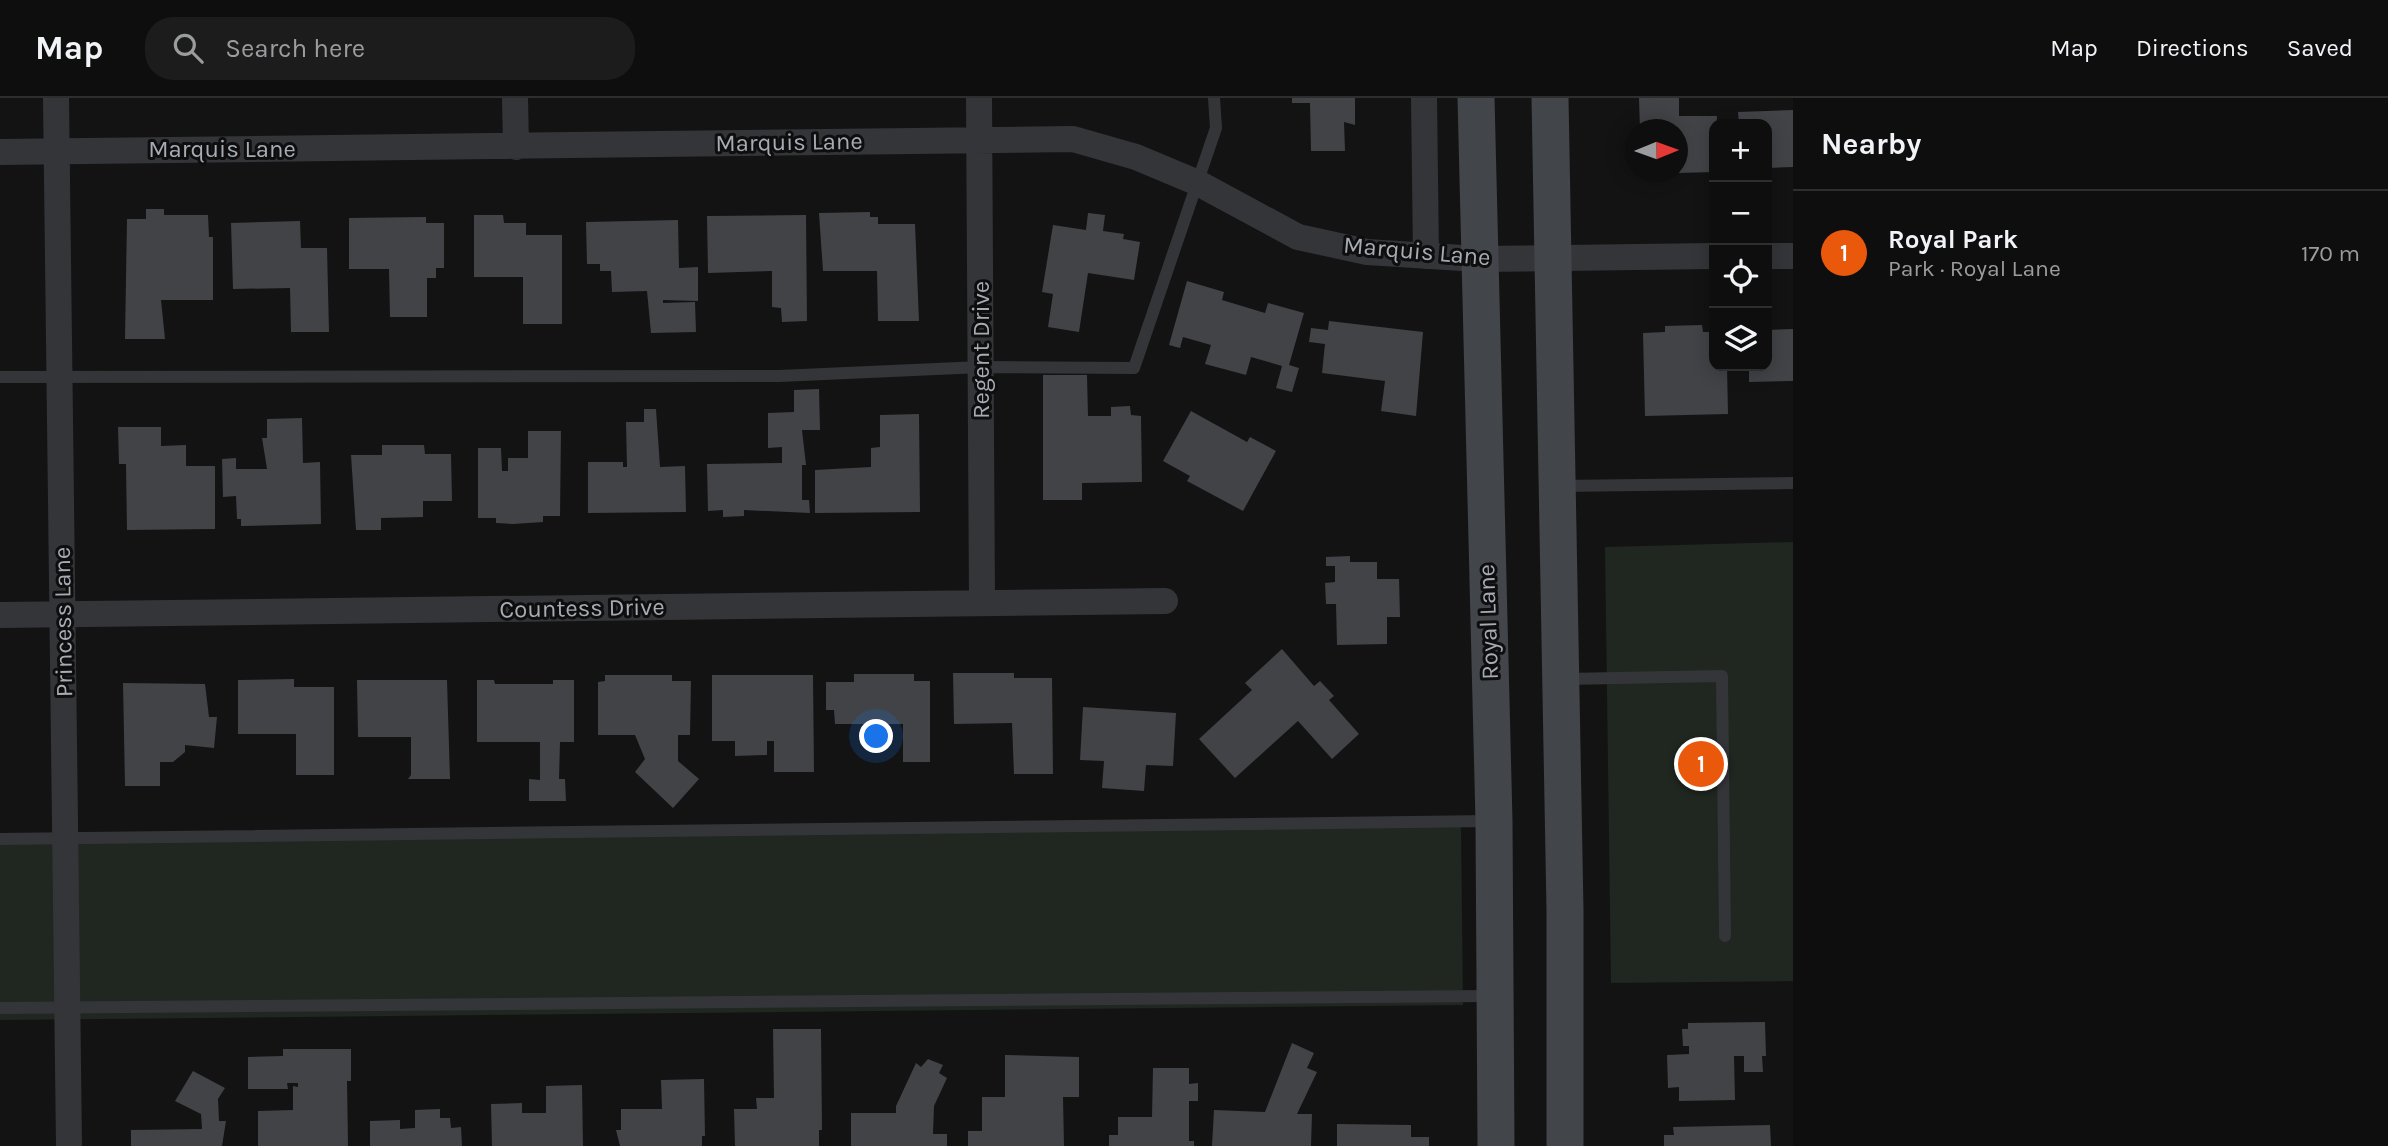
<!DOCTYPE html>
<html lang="en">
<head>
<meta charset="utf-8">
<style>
	body { margin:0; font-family:Karla,sans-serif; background:#1c1c1d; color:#f1f3f6 }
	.controls { position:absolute; right:21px; top:21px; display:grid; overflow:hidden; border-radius:14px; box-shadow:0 4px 18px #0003 }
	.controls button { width:63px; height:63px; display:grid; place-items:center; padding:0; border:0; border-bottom:2px solid #2e2e2f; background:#0e0e0f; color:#f1f3f6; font:35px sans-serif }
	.compass { position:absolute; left:1625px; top:21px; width:63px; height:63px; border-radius:50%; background:#0e0e0f; box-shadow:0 4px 18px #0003; rotate:89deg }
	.you { position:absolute; left:877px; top:639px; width:24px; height:24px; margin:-18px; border:5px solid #fff; border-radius:50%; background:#1a73e8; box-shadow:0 0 0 10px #1a73e833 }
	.badge { display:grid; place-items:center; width:46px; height:46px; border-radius:50%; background:#ea580c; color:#fff; font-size:23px; font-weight:700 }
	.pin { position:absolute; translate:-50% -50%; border:4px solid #fff; box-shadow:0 2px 7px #0006 }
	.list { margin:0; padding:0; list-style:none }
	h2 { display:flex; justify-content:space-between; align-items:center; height:91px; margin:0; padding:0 28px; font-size:30px }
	h2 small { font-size:23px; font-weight:400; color:#9b9c9e }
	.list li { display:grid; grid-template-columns:46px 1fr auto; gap:21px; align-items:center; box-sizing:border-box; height:126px; padding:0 28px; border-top:2px solid #2e2e2f }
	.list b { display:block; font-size:26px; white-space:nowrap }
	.list p { margin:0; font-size:23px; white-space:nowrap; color:#9b9c9e }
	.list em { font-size:23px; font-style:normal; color:#9b9c9e }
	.icon { flex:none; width:38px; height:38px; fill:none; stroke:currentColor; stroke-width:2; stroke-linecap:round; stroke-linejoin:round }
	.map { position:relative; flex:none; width:1793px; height:1048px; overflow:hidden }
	header { display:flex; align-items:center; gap:42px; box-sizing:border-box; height:98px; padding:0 35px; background:#0e0e0f; border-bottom:2px solid #2e2e2f }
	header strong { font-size:33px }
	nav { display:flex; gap:38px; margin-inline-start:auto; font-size:24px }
	.search { width:490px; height:63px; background:#1c1c1d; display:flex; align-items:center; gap:18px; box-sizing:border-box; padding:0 24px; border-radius:28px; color:#9b9c9e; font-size:26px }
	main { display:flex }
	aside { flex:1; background:#0e0e0f }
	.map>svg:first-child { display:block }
	.green { fill:#1f2720 }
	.building { fill:#424347 }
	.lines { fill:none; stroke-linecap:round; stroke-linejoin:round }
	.lane { stroke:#343539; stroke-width:12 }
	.street { stroke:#343539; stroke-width:26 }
	.secondary { stroke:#424549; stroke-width:37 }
	.labels { text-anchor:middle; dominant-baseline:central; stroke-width:6; stroke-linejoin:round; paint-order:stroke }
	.street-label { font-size:24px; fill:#a6abb4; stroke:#0e0e0f }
</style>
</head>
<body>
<header>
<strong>Map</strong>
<div class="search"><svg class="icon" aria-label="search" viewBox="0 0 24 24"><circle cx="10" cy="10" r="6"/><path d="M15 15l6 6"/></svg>Search here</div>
<nav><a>Map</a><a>Directions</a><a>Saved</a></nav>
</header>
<main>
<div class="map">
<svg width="1793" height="1048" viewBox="0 0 1793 1048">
	<rect width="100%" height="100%" fill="#131314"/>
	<!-- green -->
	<path class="green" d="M 1793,444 L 1793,883 L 1611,885 L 1605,449 Z
		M 1461,728 L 1463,907 L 0,922 L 0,743 Z"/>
	<!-- building -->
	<path class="building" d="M 1292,0 L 1355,0 L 1355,27 L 1344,24 L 1345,53 L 1311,53 L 1310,5 L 1292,5 Z
		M 1639,0 L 1679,0 L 1679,18 L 1717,18 L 1714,74 L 1678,75 L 1678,32 L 1640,32 Z
		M 1793,12 L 1793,69 L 1767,70 L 1767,26 L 1739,26 L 1738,14 Z
		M 146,111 L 164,111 L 164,117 L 208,117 L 209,139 L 213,139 L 213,202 L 161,202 L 165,241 L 125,241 L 127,121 L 146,121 Z
		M 870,114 L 870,119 L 878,119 L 878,126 L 915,126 L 919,223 L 878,223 L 877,173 L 823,173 L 819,115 Z
		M 1088,115 L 1105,117 L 1103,133 L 1124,136 L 1123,141 L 1140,144 L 1134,182 L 1088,175 L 1079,234 L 1048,229 L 1053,196 L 1042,194 L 1053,127 L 1086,132 Z
		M 474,117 L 503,117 L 504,125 L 526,125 L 526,137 L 562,137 L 562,226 L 523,226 L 523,179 L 474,179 Z
		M 806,117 L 807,223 L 782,224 L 781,210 L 772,209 L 772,173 L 708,175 L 707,118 Z
		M 426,119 L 426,125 L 444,125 L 444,170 L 436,170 L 436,180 L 427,180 L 427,219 L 390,219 L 389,171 L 349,171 L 349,120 Z
		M 678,122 L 679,170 L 698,169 L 698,203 L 663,202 L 663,205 L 695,204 L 696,234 L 651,235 L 647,193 L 612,194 L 611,173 L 600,173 L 600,166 L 587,166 L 586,124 Z
		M 300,123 L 301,150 L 327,150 L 329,234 L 291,234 L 290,190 L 233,191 L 231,125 Z
		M 1187,183 L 1224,194 L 1222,202 L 1265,215 L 1268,205 L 1304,215 L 1289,267 L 1299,270 L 1292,294 L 1276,290 L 1282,268 L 1251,259 L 1246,277 L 1205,266 L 1211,247 L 1183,239 L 1180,250 L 1169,247 Z
		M 1329,223 L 1423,234 L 1416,318 L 1381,313 L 1385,283 L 1322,275 L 1325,246 L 1309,244 L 1311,230 L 1328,232 Z
		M 1702,227 L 1703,234 L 1714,234 L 1714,268 L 1727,268 L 1728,316 L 1645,318 L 1643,235 L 1665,234 L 1665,228 Z
		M 1793,231 L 1793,283 L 1749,284 L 1749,268 L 1767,268 L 1767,232 Z
		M 1043,277 L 1087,277 L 1088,318 L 1111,318 L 1111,309 L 1130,308 L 1131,317 L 1141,318 L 1142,384 L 1082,385 L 1082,402 L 1043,402 Z
		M 819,291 L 820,332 L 802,332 L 806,367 L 802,367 L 802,402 L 809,402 L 810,415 L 744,412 L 744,418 L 723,419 L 723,412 L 708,413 L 707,366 L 782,365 L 782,349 L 768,350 L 768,315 L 794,314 L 794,292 Z
		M 644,311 L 656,311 L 660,369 L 685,368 L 686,414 L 588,415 L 588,364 L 623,364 L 623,369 L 627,369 L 626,324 L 644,324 Z
		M 1191,313 L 1247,344 L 1250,339 L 1276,353 L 1243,413 L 1187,383 L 1190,378 L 1163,363 Z
		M 919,316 L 920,414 L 815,415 L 815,372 L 871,369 L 871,350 L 880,349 L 880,317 Z
		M 302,320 L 303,365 L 320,364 L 321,426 L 241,428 L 241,421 L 237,421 L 236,398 L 223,399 L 222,361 L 236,360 L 236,371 L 267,371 L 262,340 L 267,340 L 267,321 Z
		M 118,329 L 161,329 L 161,348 L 186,347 L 186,368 L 215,368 L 215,431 L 127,432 L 126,366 L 119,366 Z
		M 528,333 L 561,333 L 560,418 L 543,418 L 543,424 L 513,426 L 496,425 L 496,420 L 478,420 L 478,350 L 501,350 L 502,373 L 508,373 L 508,360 L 528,360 Z
		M 382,347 L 424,347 L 425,356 L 451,356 L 452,403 L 423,403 L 423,419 L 381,420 L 381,432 L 356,432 L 351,357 L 382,357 Z
		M 1350,458 L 1350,464 L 1377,464 L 1377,481 L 1399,481 L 1400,519 L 1387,519 L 1387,546 L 1337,547 L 1336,506 L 1326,506 L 1325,485 L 1335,484 L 1335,468 L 1326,468 L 1326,459 Z
		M 1282,551 L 1314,588 L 1320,583 L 1334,598 L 1329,602 L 1359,636 L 1332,661 L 1298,623 L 1235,680 L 1199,641 L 1252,592 L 1245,585 Z
		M 953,575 L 1014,575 L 1014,580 L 1052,580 L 1053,676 L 1014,676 L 1012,625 L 954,626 Z
		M 854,576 L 914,576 L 914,583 L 930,583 L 930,664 L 903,664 L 903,626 L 835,626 L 834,612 L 826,612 L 826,584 L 854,584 Z
		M 605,577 L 672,577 L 672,583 L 691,583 L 690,637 L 678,637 L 678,663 L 699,681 L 673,710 L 635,674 L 645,661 L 635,637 L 598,637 L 598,584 L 605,583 Z
		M 712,577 L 813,577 L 814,674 L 774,674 L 774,643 L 767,643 L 767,657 L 735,658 L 735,643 L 712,643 Z
		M 294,581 L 294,589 L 334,589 L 334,677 L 296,677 L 296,636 L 238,636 L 238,582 Z
		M 357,582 L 447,582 L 450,681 L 408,681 L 411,677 L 411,639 L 358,639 Z
		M 477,582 L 494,582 L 495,586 L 553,586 L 553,582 L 574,582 L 574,644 L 560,644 L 559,681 L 565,681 L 566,703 L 529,703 L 529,681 L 540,682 L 540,644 L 477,644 Z
		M 123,585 L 205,586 L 209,619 L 217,619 L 214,650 L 185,647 L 185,654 L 173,664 L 160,664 L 160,688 L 125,688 Z
		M 1083,609 L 1176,615 L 1173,668 L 1146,667 L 1144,693 L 1102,690 L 1104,663 L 1080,662 Z
		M 1765,924 L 1766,958 L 1762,958 L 1763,974 L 1744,974 L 1744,958 L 1734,958 L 1735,1002 L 1679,1003 L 1679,989 L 1668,990 L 1667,957 L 1689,956 L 1689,948 L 1683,948 L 1682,931 L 1688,931 L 1688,925 Z
		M 773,931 L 821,931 L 822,1032 L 819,1032 L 819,1048 L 735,1048 L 734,1011 L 757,1011 L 756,1000 L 774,1000 Z
		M 1292,945 L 1314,955 L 1307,970 L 1317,974 L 1297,1016 L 1312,1016 L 1311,1048 L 1212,1048 L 1214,1012 L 1265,1014 Z
		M 283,951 L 351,951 L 351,983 L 347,983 L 348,1048 L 258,1048 L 258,1013 L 293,1012 L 293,988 L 298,989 L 298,985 L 287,985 L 288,991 L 248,991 L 248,959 L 283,958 Z
		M 1005,957 L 1079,959 L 1079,999 L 1063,999 L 1064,1048 L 968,1048 L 968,1033 L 982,1033 L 982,999 L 1005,999 Z
		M 928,961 L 943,967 L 939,975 L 947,980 L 934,1008 L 933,1036 L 947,1036 L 947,1048 L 851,1048 L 851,1015 L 896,1015 L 896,1008 L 916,965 L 921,969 Z
		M 1153,970 L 1189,970 L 1189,986 L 1198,985 L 1198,1003 L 1189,1003 L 1189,1043 L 1194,1043 L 1194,1048 L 1109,1048 L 1109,1037 L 1118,1037 L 1118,1019 L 1152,1019 Z
		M 193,973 L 225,990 L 218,1001 L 219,1023 L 226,1023 L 222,1048 L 131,1048 L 131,1032 L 202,1031 L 201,1016 L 175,1003 Z
		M 704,981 L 705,1038 L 702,1038 L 702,1048 L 620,1048 L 616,1032 L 621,1032 L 621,1011 L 662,1011 L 661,982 Z
		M 582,987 L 583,1048 L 492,1048 L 491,1006 L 522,1005 L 522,1015 L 546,1015 L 546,988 Z
		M 440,1011 L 440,1020 L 450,1020 L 451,1030 L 461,1029 L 462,1048 L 370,1048 L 370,1023 L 400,1022 L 400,1031 L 415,1030 L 415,1012 Z
		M 1337,1026 L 1411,1027 L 1411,1039 L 1429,1039 L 1429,1048 L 1337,1048 Z
		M 1770,1027 L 1771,1048 L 1664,1048 L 1664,1037 L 1674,1037 L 1673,1029 Z"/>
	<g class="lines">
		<!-- lane -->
		<path class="lane" d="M 0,279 L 779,278 L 981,269 L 1134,270 L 1216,30 L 1214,0
			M 1559,388 L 1793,385
			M 1565,581 L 1722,578 L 1725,838
			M 0,741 L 1491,723
			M 0,910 L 1491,898"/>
		<!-- street -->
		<path class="street" d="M 56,0 L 69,1048
			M 515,0 L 516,49
			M 979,0 L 982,504
			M 1424,0 L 1426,158
			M 0,54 L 1073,41 L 1136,59 L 1198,85 L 1298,139 L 1367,154 L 1478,161 L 1714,158
			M 1767,158 L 1793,158
			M 0,517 L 1165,503"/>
		<!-- secondary -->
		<path class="secondary" d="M 1476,0 L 1494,723 L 1496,1048
			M 1550,0 L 1565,812 L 1565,1048"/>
	</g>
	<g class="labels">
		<!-- street labels -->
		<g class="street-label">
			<text transform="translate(789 44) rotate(-1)">Marquis Lane</text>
			<text x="222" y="51">Marquis Lane</text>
			<text transform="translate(1417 153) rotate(5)">Marquis Lane</text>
			<text transform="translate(981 252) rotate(-90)">Regent Drive</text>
			<text transform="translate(582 510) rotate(-1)">Countess Drive</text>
			<text transform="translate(63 524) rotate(-91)">Princess Lane</text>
			<text transform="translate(1488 524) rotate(-92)">Royal Lane</text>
		</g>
	</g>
</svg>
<div class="controls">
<button>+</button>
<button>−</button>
<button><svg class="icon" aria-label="locate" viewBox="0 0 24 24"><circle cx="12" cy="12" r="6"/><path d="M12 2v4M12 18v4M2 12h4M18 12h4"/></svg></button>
<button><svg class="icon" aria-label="layers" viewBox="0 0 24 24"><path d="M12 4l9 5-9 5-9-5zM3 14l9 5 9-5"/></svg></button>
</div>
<svg class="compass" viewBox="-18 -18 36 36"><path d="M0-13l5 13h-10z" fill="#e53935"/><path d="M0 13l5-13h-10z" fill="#9b9c9e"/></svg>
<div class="you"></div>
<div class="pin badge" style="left:1701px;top:666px">1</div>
</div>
<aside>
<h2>Nearby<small></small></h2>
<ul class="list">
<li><span class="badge">1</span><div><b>Royal Park</b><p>Park · Royal Lane</p></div><em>170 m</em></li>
</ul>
</aside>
</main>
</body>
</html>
